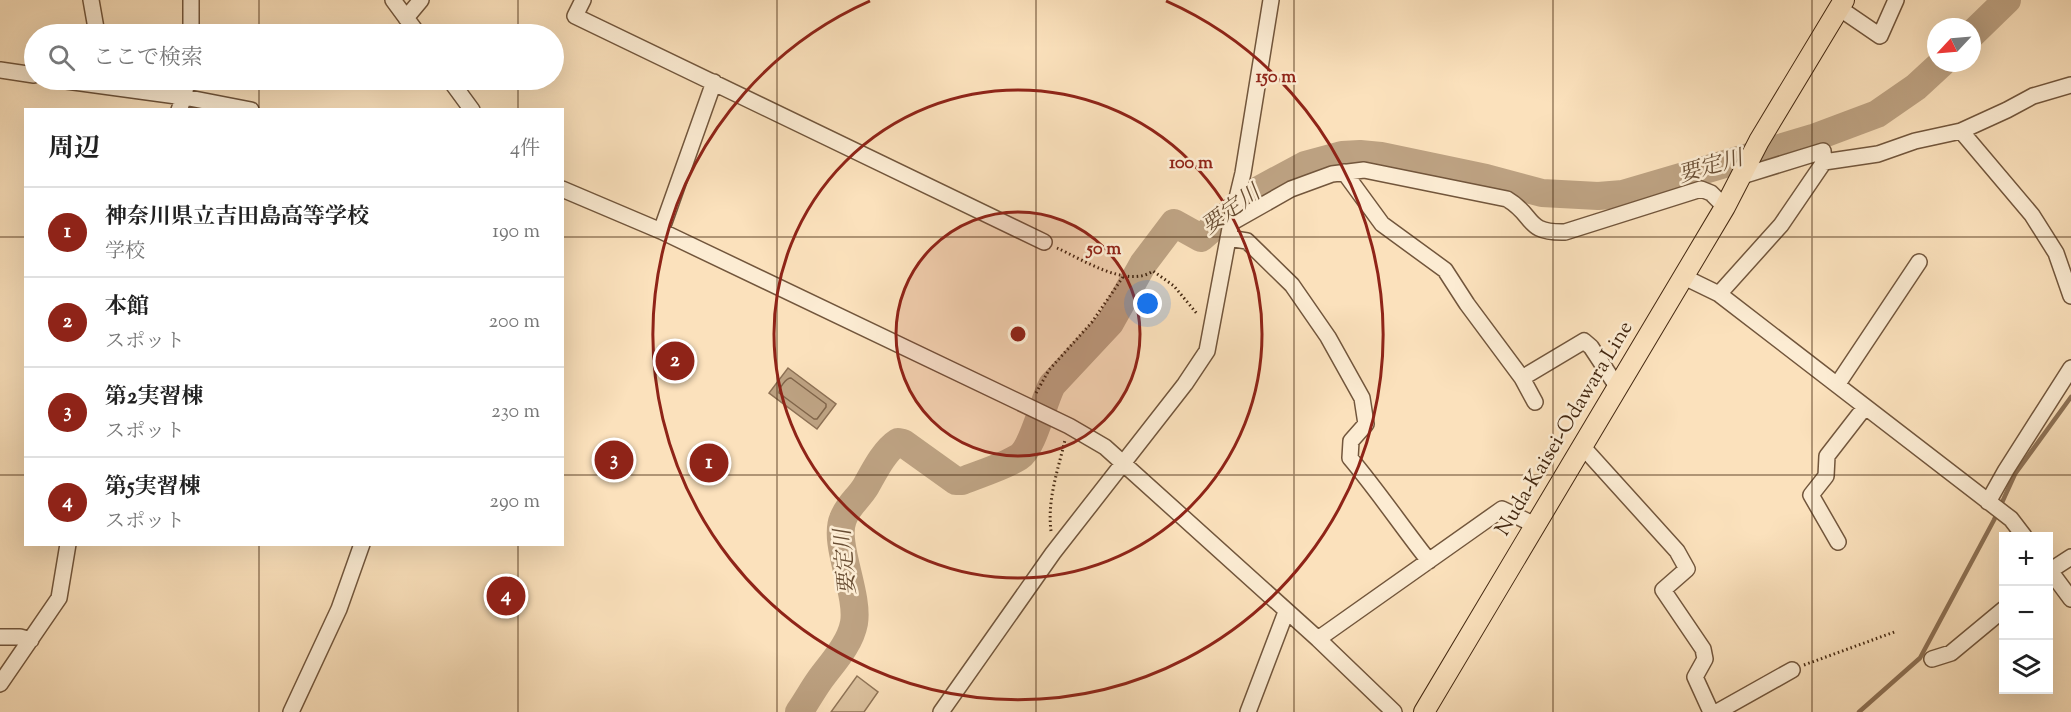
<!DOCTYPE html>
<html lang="ja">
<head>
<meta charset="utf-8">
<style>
	body { margin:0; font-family:"Sorts Mill Goudy","Noto Serif JP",serif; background:#f6f6f6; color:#222 }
	.controls { position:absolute; right:18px; bottom:18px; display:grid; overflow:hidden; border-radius:0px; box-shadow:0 6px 24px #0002 }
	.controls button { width:54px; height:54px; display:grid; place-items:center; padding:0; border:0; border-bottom:2px solid #e0e0e0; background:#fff; color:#222; font:30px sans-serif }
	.compass { position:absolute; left:1927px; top:18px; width:54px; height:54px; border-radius:50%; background:#fff; box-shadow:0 6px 24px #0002; rotate:244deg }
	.you { position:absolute; left:1148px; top:304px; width:21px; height:21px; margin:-15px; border:4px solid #fff; border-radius:50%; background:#1a73e8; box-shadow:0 0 0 9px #1a73e833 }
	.badge { display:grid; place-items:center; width:39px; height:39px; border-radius:50%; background:#8f2418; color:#fff; font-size:20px; font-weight:700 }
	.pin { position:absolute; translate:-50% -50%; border:3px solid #fff; box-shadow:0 2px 6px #0006 }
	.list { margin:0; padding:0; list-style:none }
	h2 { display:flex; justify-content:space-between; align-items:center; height:78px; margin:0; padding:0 24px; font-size:26px }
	h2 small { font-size:20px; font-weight:400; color:#767676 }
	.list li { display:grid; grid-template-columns:39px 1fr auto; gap:18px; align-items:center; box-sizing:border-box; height:90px; padding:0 24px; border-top:2px solid #e0e0e0 }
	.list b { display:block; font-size:22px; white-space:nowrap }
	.list p { margin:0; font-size:20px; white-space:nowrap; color:#767676 }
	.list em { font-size:20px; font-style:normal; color:#767676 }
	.icon { flex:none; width:33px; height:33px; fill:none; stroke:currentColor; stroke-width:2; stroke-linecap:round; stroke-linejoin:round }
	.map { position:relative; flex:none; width:2071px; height:712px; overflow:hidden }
	.search { position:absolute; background:#fff; box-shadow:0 6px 24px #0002; left:24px; top:24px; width:540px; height:66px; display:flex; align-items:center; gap:15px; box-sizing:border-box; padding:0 21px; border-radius:33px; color:#767676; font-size:22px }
	.panel { position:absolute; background:#fff; box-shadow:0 6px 24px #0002; left:24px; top:108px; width:540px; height:438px; border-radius:0px }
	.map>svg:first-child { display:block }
	.green { fill:#dcc29f; stroke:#907558; stroke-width:1.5 }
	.water { fill:#bda282; stroke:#8d7155; stroke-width:1.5 }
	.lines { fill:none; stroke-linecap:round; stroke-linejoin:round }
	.shore { stroke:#80654a; stroke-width:1.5 }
	.stream { stroke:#8d7155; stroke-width:4.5 }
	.river { stroke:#bda282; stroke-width:28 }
	.minor-casing { stroke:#72563c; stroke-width:18 }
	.major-casing { stroke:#442811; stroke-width:22 }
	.path { stroke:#442811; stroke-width:3; stroke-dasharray:1.5 3; stroke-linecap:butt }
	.minor { stroke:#fcecd3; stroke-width:15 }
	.major { stroke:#fbe1bc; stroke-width:20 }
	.grid { fill:none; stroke:#442811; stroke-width:1.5; stroke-opacity:0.55 }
	.ring { fill:none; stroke:#8f2418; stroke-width:3 }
	.labels { text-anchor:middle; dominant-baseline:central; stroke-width:5; stroke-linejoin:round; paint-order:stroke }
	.street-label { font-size:21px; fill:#442811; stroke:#fcecd3 }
	.water-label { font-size:22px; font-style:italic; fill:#684d33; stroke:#fcecd3 }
	.centre { fill:#8f2418; stroke:#fcecd3; stroke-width:3 }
	.ring-label { font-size:18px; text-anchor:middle; font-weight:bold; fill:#8f2418; stroke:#fcecd3; stroke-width:5; stroke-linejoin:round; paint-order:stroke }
</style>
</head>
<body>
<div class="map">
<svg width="2071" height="712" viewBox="0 0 2071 712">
	<rect width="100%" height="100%" fill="#fbe1bc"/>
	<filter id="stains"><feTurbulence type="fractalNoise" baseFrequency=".00333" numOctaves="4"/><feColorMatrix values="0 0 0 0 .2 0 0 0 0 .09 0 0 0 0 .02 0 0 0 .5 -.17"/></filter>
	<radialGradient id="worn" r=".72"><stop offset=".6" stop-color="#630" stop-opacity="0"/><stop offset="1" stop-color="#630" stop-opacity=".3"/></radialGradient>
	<!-- green -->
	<path class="green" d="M 857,676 L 878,692 L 864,712 L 831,712 Z"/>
	<!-- water -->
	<path class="water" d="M 788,368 L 836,404 L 817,429 L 769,393 Z"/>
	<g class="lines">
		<!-- shore -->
		<path class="shore" d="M 791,378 L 826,404 L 826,407 L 817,419 L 814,419 L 779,393 C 779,388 786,378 791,378 Z"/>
		<!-- stream -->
		<path class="stream" d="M 1859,712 L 1920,658 L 1994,520 L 2015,474 L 2071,397"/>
		<!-- river -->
		<path class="river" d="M 1972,34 L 2007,0
			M 799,712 C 806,702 812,691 819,681 C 831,664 850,645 854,623 C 859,594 833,543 843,519 C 848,505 859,498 866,486 C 874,472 884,451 898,442 L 903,443 L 956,481 L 962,481 C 979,474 1003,467 1019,457 C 1033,448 1043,402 1052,385 L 1110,323 L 1143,264 L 1174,223 L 1201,238 L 1253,193 L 1305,165 L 1342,155 L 1360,154 L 1381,156 L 1486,178 L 1542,193 L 1598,196 L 1623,194 L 1813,138 L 1877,114 L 1916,87 L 1942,63"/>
		<!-- minor casing -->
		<g class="minor-casing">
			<path id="minor" d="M 91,0 L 97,34
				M 393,0 L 418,34
				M 583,0 L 575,16 L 1044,242
				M 1839,8 L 1880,36 L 1896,0
				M 406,18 L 421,0
				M 191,34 L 191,0
				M 0,70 L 34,75
				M 59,80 L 184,97 L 251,110
				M 450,80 L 472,110
				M 179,110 L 184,97 L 187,80
				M 1961,131 L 2032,215 L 2056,253 L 2071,296
				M 1344,172 L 1382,224 L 1445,270 L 1467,304 L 1522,378 L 1535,402
				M 1742,176 L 1823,151 L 1824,162
				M 562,189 L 661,231 L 1069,426 L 1105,447 L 1318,639 L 1394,712
				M 1231,223 L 1291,189 L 1332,174 L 1364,170 L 1507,199 C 1536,216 1524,233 1565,232 L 1701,189 L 1711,193 L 1725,207
				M 661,231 L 714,82
				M 1228,238 L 1247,241 L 1292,285 L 1328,337 L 1362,398 L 1366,424 L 1351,441 L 1350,458 C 1378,491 1402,527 1429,561
				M 1684,277 L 1719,294 L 2011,519 L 2024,536
				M 1719,294 L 1781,225 L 1824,162 L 1878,154 L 1915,141 L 1961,131 L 2007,110 L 2033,96 L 2071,85
				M 1522,378 L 1584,341 L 1591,347 L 1618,388
				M 1837,385 L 1919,262
				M 1582,446 L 1677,551 L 1687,569 L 1663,590 L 1703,649 L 1705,659 L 1695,677 L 1711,712
				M 1988,502 L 2006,470 L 2071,368
				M 1838,542 L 1811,495 L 1826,476 L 1827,456 L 1865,407
				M 2048,568 L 2071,599
				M 2048,572 L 2071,557
				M 0,637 L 20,637 L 31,640
				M 1318,639 L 1502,509 L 1535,525
				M 1932,659 L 1951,653 L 2004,609
				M 0,684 L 59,598 L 68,544
				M 291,712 L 339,609 L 362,544
				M 941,712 L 1053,553 L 1185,384 L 1207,351 L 1231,223 L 1243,173 L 1271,0
				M 1248,712 L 1286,612
				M 1717,712 L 1792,670"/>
		</g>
		<!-- major casing -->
		<g class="major-casing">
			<path id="major" d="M 1424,712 L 1725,207 L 1759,141 L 1844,0"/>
		</g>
		<!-- path -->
		<path class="path" d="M 1057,248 C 1082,259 1127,289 1153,271 L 1174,286 L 1198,315
			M 1036,393 L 1049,370 L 1092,322 L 1123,277
			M 1051,531 C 1047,500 1058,470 1065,440
			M 1804,665 L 1897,631"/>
		<!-- minor -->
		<use href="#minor" class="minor"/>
		<!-- major -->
		<use href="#major" class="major"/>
	</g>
	<!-- grid -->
	<path class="grid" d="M 259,0 L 259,34M 518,0 L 518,34M 777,0 L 777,712M 1036,0 L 1036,712M 1294,0 L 1294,712M 1553,0 L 1553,712M 1812,0 L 1812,712M 259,80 L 259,110M 518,80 L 518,110M 0,237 L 26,237M 562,237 L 2071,237M 0,475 L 26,475M 562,475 L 2071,475M 259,544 L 259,712M 518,544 L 518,712"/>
	<!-- distance rings -->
	<circle cx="1018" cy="334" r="122" fill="#8f2418" fill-opacity=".12"/>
	<g class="ring">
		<circle cx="1018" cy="334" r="122"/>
		<circle cx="1018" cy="334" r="244"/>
		<path d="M1166 1A365 365 0 1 1 870 1"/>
	</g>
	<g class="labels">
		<!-- street labels -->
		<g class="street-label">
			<text transform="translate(1565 429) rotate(-59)">Nuda-Kaisei-Odawara Line</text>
		</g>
		<!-- water labels -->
		<g class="water-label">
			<text transform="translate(1711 168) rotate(-16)">要定川</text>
			<text transform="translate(1232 211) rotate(-36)">要定川</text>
			<text transform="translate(847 562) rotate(-95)">要定川</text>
		</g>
	</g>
	<circle cx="1018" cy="334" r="9" class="centre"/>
	<g class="ring-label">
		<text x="1276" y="82">150 m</text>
		<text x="1191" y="168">100 m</text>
		<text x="1104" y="254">50 m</text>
	</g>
	<rect width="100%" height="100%" filter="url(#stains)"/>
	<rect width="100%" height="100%" fill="url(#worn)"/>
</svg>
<div class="controls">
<button>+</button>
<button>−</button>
<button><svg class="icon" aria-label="layers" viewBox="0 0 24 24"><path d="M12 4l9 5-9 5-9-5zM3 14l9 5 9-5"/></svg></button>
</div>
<svg class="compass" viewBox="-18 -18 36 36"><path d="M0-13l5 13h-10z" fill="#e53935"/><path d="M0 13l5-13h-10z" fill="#767676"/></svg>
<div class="you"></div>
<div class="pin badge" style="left:709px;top:463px">1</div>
<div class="pin badge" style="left:675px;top:361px">2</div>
<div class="pin badge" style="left:614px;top:460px">3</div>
<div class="pin badge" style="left:506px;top:596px">4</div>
<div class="search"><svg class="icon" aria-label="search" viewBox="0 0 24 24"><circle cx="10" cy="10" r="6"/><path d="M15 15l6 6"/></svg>ここで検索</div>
<section class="panel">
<h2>周辺<small>4件</small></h2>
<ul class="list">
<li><span class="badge">1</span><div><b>神奈川県立吉田島高等学校</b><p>学校</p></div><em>190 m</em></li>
<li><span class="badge">2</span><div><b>本館</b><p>スポット</p></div><em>200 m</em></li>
<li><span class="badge">3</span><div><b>第2実習棟</b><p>スポット</p></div><em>230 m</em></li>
<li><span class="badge">4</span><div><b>第5実習棟</b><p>スポット</p></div><em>290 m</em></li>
</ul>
</section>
</div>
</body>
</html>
